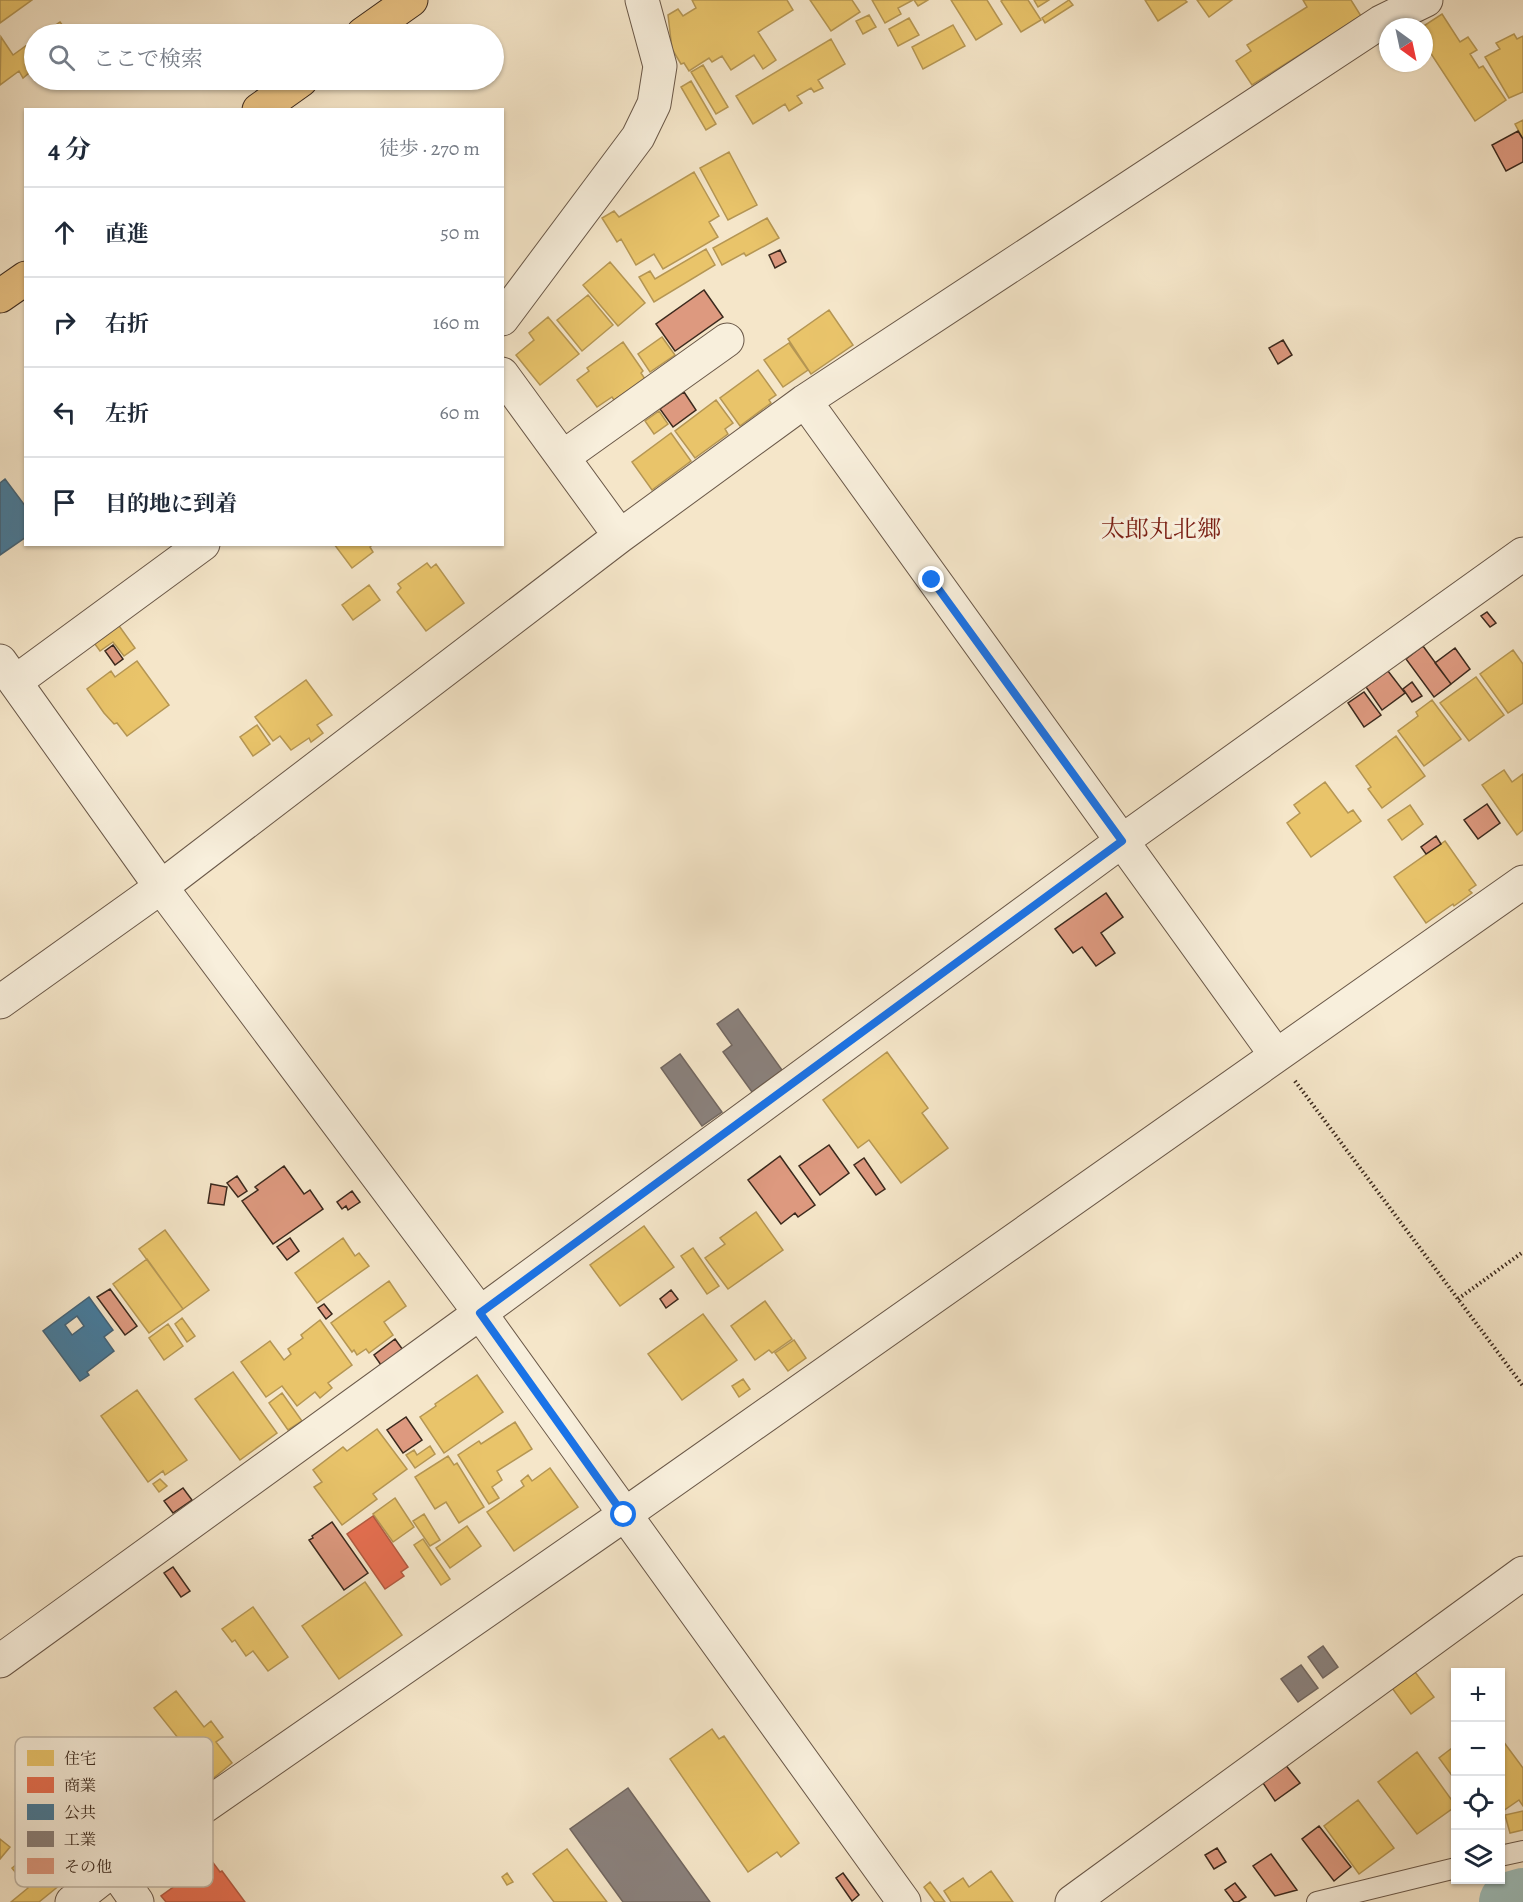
<!DOCTYPE html>
<html lang="ja">
<head>
<meta charset="utf-8">
<style>
	body { margin:0; font-family:Alegreya,"Noto Serif JP",serif; background:#f6f6f7; color:#1f2937 }
	.controls { position:absolute; right:18px; bottom:18px; display:grid; overflow:hidden; border-radius:0px; box-shadow:0 2px 4px #0004 }
	.controls button { width:54px; height:54px; display:grid; place-items:center; padding:0; border:0; border-bottom:2px solid #e0e1e3; background:#fff; color:#1f2937; font:30px sans-serif }
	.compass { position:absolute; left:1379px; top:18px; width:54px; height:54px; border-radius:50%; background:#fff; box-shadow:0 2px 4px #0004; rotate:147deg }
	.stop { position:absolute; width:18px; height:18px; margin:-14px; border:4px solid #1a73e8; border-radius:50%; background:#fff }
	.stop.end { background:#1a73e8; border-color:#fff; box-shadow:0 2px 6px #0008 }
	.list { margin:0; padding:0; list-style:none }
	h2 { display:flex; justify-content:space-between; align-items:center; height:78px; margin:0; padding:0 24px; font-size:26px }
	h2 small { font-size:20px; font-weight:400; color:#747a83 }
	.list li { display:grid; grid-template-columns:39px 1fr auto; gap:18px; align-items:center; box-sizing:border-box; height:90px; padding:0 24px; border-top:2px solid #e0e1e3 }
	.list b { display:block; font-size:22px; white-space:nowrap }
	.list em { font-size:20px; font-style:normal; color:#747a83 }
	.icon { flex:none; width:33px; height:33px; fill:none; stroke:currentColor; stroke-width:2; stroke-linecap:round; stroke-linejoin:round }
	.map { position:relative; flex:none; width:1523px; height:1902px; overflow:hidden }
	.search { position:absolute; background:#fff; box-shadow:0 2px 4px #0004; left:24px; top:24px; width:480px; height:66px; display:flex; align-items:center; gap:15px; box-sizing:border-box; padding:0 21px; border-radius:33px; color:#747a83; font-size:22px }
	.panel { position:absolute; background:#fff; box-shadow:0 2px 4px #0004; left:24px; top:108px; width:480px; height:438px; border-radius:0px }
	.map>svg:first-child { display:block }
	.homes { fill:#e9c46a; stroke:#b59653; stroke-width:1.5 }
	.shops { fill:#e76f51; stroke:#b35a41; stroke-width:1.5 }
	.public { fill:#457b9d; stroke:#426277; stroke-width:1.5; fill-rule:evenodd }
	.industry { fill:#8a817c; stroke:#726760; stroke-width:1.5 }
	.lines { fill:none; stroke-linecap:round; stroke-linejoin:round }
	.river { stroke:#9dbebb; stroke-width:60 }
	.building { fill:#dd997f; stroke:#3b291d; stroke-width:1.5 }
	.service-casing { stroke:#6a5848; stroke-width:22 }
	.minor-casing { stroke:#6a5848; stroke-width:35 }
	.primary-casing { stroke:#3b291d; stroke-width:35 }
	.path { stroke:#3b291d; stroke-width:4; stroke-dasharray:1.5 3; stroke-linecap:butt }
	.service { stroke:#f8efdc; stroke-width:20 }
	.minor { stroke:#f8efdc; stroke-width:33 }
	.primary { stroke:#eac384; stroke-width:33 }
	.route { stroke:#1a73e8; stroke-width:8 }
	.labels { text-anchor:middle; dominant-baseline:central; stroke-width:6; stroke-linejoin:round; paint-order:stroke }
	.quarter-label { font-size:24px; fill:#7a1f14; stroke:#f8efdc }
	.key { fill:#f8efdc; stroke:#bfb4a3; stroke-width:1.5 }
	.key-label { font-size:16px; fill:#3b291d }
</style>
</head>
<body>
<div class="map">
<svg width="1523" height="1902" viewBox="0 0 1523 1902">
	<rect width="100%" height="100%" fill="#f5e6c9"/>
	<filter id="stains"><feTurbulence type="fractalNoise" baseFrequency=".00333" numOctaves="4"/><feColorMatrix values="0 0 0 0 .2 0 0 0 0 .09 0 0 0 0 .02 0 0 0 .5 -.17"/></filter>
	<radialGradient id="worn" r=".72"><stop offset=".6" stop-color="#630" stop-opacity="0"/><stop offset="1" stop-color="#630" stop-opacity=".3"/></radialGradient>
	<!-- homes -->
	<path class="homes" d="M 0,0 L 32,0 L 0,23 Z
		M 692,0 L 787,0 L 793,10 L 758,32 L 776,60 L 763,69 L 754,55 L 731,70 L 722,56 L 712,62 L 709,58 L 689,71 L 684,63 L 681,64 L 672,49 L 668,15 L 678,9 L 683,16 L 696,8 Z
		M 810,0 L 852,0 L 860,12 L 831,31 Z
		M 872,0 L 913,0 L 898,8 L 901,14 L 885,23 Z
		M 914,0 L 928,0 L 918,6 Z
		M 951,0 L 987,0 L 1002,24 L 976,40 Z
		M 1003,0 L 1028,0 L 1041,20 L 1021,32 L 1001,1 Z
		M 1034,0 L 1049,0 L 1038,7 Z
		M 1069,0 L 1073,5 L 1045,23 L 1042,18 Z
		M 1145,0 L 1185,0 L 1187,2 L 1158,21 Z
		M 1197,0 L 1232,0 L 1209,17 Z
		M 1303,0 L 1351,0 L 1361,16 L 1252,85 L 1236,61 L 1251,51 L 1247,45 L 1307,7 Z
		M 1442,14 L 1460,42 L 1468,37 L 1477,50 L 1470,54 L 1479,68 L 1483,66 L 1506,100 L 1475,121 L 1424,43 L 1424,27 L 1422,27 Z
		M 869,15 L 876,27 L 863,34 L 856,21 Z
		M 909,18 L 919,35 L 898,46 L 889,29 Z
		M 60,22 L 69,34 L 42,34 Z
		M 953,25 L 965,46 L 923,69 L 912,47 Z
		M 1514,34 L 1517,39 L 1523,36 L 1523,92 L 1509,98 L 1485,57 L 1500,49 L 1496,43 Z
		M 1,37 L 13,55 L 34,40 L 34,69 L 23,78 L 19,71 L 0,85 Z
		M 831,39 L 845,64 L 818,80 L 823,88 L 814,92 L 811,88 L 797,96 L 802,103 L 789,111 L 785,104 L 753,124 L 736,96 Z
		M 703,65 L 728,107 L 716,114 L 691,72 Z
		M 691,81 L 716,124 L 706,130 L 681,87 Z
		M 1523,120 L 1523,139 L 1515,124 Z
		M 729,152 L 757,205 L 728,220 L 700,168 Z
		M 694,172 L 719,216 L 709,222 L 718,237 L 663,269 L 654,254 L 636,265 L 621,239 L 617,242 L 602,218 L 614,211 L 619,217 Z
		M 767,218 L 779,238 L 746,256 L 744,253 L 722,265 L 713,248 Z
		M 706,249 L 715,265 L 654,302 L 639,277 L 650,271 L 655,279 Z
		M 610,262 L 645,303 L 618,326 L 583,285 Z
		M 588,295 L 613,325 L 582,351 L 557,320 Z
		M 829,310 L 853,345 L 811,374 L 788,339 Z
		M 548,317 L 579,354 L 540,385 L 516,355 L 534,340 L 529,333 Z
		M 662,337 L 675,355 L 650,372 L 638,354 Z
		M 623,342 L 643,371 L 641,373 L 645,379 L 614,400 L 612,397 L 597,407 L 577,380 L 589,371 L 587,368 Z
		M 789,343 L 808,370 L 783,387 L 764,360 Z
		M 758,370 L 776,395 L 769,400 L 771,403 L 740,426 L 720,398 Z
		M 716,400 L 733,423 L 725,429 L 728,434 L 695,458 L 675,431 Z
		M 659,411 L 668,424 L 654,434 L 645,421 Z
		M 671,433 L 691,461 L 652,490 L 632,462 Z
		M 334,544 L 373,544 L 370,547 L 373,552 L 352,568 Z
		M 427,563 L 431,568 L 436,564 L 464,603 L 426,631 L 397,592 L 401,588 L 398,584 Z
		M 369,585 L 380,600 L 353,620 L 342,605 Z
		M 117,623 L 135,648 L 124,656 L 113,642 L 100,651 L 92,640 Z
		M 1513,650 L 1523,664 L 1523,703 L 1508,713 L 1480,674 Z
		M 137,661 L 169,705 L 127,736 L 117,723 L 114,724 L 104,713 L 87,689 L 111,671 L 115,677 Z
		M 1476,677 L 1504,715 L 1469,741 L 1440,703 Z
		M 306,680 L 332,715 L 317,725 L 323,733 L 311,742 L 309,738 L 291,750 L 280,736 L 273,741 L 255,717 Z
		M 1432,700 L 1461,739 L 1424,766 L 1398,731 L 1418,716 L 1416,712 Z
		M 257,725 L 270,744 L 253,756 L 240,737 Z
		M 1396,736 L 1425,776 L 1382,808 L 1368,789 L 1371,787 L 1356,766 Z
		M 1504,770 L 1512,782 L 1523,774 L 1523,830 L 1517,835 L 1482,785 Z
		M 1325,782 L 1348,813 L 1353,810 L 1361,821 L 1311,857 L 1287,823 L 1300,813 L 1294,805 Z
		M 1410,805 L 1423,824 L 1402,840 L 1388,820 Z
		M 1445,841 L 1476,885 L 1469,890 L 1472,893 L 1454,906 L 1453,904 L 1426,923 L 1394,877 Z
		M 887,1052 L 928,1108 L 922,1113 L 948,1148 L 901,1183 L 869,1140 L 858,1148 L 823,1100 Z
		M 756,1212 L 783,1250 L 728,1289 L 705,1258 L 725,1244 L 720,1238 Z
		M 644,1226 L 674,1267 L 620,1306 L 590,1265 Z
		M 165,1230 L 209,1290 L 183,1309 L 139,1249 Z
		M 343,1238 L 355,1256 L 359,1253 L 369,1266 L 317,1303 L 295,1273 Z
		M 693,1248 L 719,1286 L 707,1294 L 681,1256 Z
		M 147,1259 L 183,1309 L 149,1333 L 113,1284 Z
		M 389,1281 L 406,1306 L 384,1322 L 393,1335 L 369,1353 L 366,1349 L 357,1355 L 354,1350 L 352,1352 L 331,1323 Z
		M 765,1301 L 792,1339 L 772,1353 L 769,1350 L 755,1360 L 731,1326 Z
		M 703,1314 L 737,1360 L 682,1400 L 648,1354 Z
		M 182,1318 L 195,1336 L 187,1342 L 175,1324 Z
		M 320,1320 L 352,1365 L 328,1383 L 332,1388 L 320,1398 L 315,1392 L 297,1406 L 282,1386 L 266,1397 L 241,1362 L 270,1341 L 284,1360 L 291,1354 L 288,1349 L 303,1338 L 301,1335 Z
		M 168,1324 L 183,1346 L 164,1360 L 149,1338 Z
		M 794,1340 L 806,1358 L 788,1371 L 775,1353 Z
		M 233,1372 L 277,1433 L 240,1460 L 195,1399 Z
		M 477,1375 L 503,1412 L 444,1453 L 420,1417 L 436,1406 L 435,1404 Z
		M 743,1379 L 750,1389 L 739,1397 L 732,1386 Z
		M 137,1390 L 187,1460 L 165,1475 L 163,1471 L 148,1482 L 101,1416 Z
		M 282,1393 L 302,1421 L 288,1430 L 269,1403 Z
		M 515,1422 L 532,1449 L 497,1471 L 502,1480 L 492,1487 L 499,1498 L 489,1504 L 458,1455 L 479,1441 L 481,1444 Z
		M 377,1429 L 407,1469 L 373,1494 L 377,1499 L 342,1525 L 314,1487 L 322,1482 L 313,1470 L 343,1447 L 347,1451 Z
		M 430,1446 L 435,1454 L 415,1468 L 406,1455 L 414,1450 L 417,1455 Z
		M 448,1456 L 454,1465 L 457,1463 L 484,1507 L 459,1523 L 446,1502 L 435,1509 L 415,1477 Z
		M 550,1468 L 578,1507 L 514,1551 L 487,1512 L 524,1486 L 521,1481 L 528,1475 L 532,1481 Z
		M 160,1479 L 167,1486 L 159,1492 L 153,1484 Z
		M 395,1498 L 414,1527 L 393,1542 L 373,1514 Z
		M 424,1514 L 440,1540 L 430,1546 L 413,1521 Z
		M 467,1526 L 481,1546 L 450,1568 L 436,1548 Z
		M 423,1539 L 450,1579 L 441,1585 L 414,1545 Z
		M 365,1582 L 402,1635 L 339,1679 L 302,1626 Z
		M 253,1607 L 288,1657 L 268,1671 L 253,1651 L 246,1656 L 235,1640 L 232,1642 L 222,1629 Z
		M 1415,1672 L 1434,1697 L 1411,1714 L 1392,1688 Z
		M 176,1691 L 204,1727 L 211,1721 L 223,1737 L 216,1742 L 232,1763 L 210,1781 L 192,1757 L 198,1752 L 191,1744 L 186,1748 L 154,1708 Z
		M 712,1729 L 719,1739 L 724,1736 L 799,1843 L 781,1857 L 777,1852 L 748,1872 L 670,1759 Z
		M 1500,1737 L 1523,1768 L 1523,1806 L 1519,1800 L 1500,1813 Z
		M 1452,1748 L 1454,1751 L 1456,1750 L 1456,1781 L 1439,1758 Z
		M 1417,1752 L 1456,1806 L 1417,1834 L 1378,1782 Z
		M 1358,1800 L 1394,1848 L 1359,1874 L 1324,1826 Z
		M 1523,1811 L 1523,1830 L 1510,1833 L 1505,1815 Z
		M 0,1839 L 10,1847 L 0,1859 Z
		M 567,1849 L 607,1902 L 554,1902 L 533,1874 Z
		M 33,1851 L 60,1885 L 39,1902 L 11,1902 L 28,1888 L 12,1868 Z
		M 991,1871 L 1013,1902 L 951,1902 L 944,1891 L 963,1878 L 969,1887 Z
		M 507,1873 L 513,1882 L 507,1885 L 502,1877 Z
		M 930,1882 L 945,1902 L 935,1902 L 924,1887 Z"/>
	<!-- shops -->
	<path class="shops" d="M 373,1516 L 408,1567 L 401,1572 L 404,1576 L 385,1589 L 347,1534 Z
		M 211,1860 L 220,1872 L 222,1871 L 245,1902 L 166,1902 L 161,1896 Z"/>
	<!-- public -->
	<path class="public" d="M 5,479 L 26,507 L 26,537 L 0,555 L 0,483 Z
		M 89,1297 L 113,1330 L 104,1337 L 114,1351 L 87,1372 L 89,1375 L 80,1381 L 43,1331 ZM 77,1316 L 84,1326 L 72,1335 L 65,1325 Z"/>
	<!-- industry -->
	<path class="industry" d="M 738,1009 L 782,1070 L 752,1092 L 723,1052 L 732,1045 L 717,1024 Z
		M 680,1054 L 722,1112 L 702,1126 L 661,1068 Z
		M 1323,1646 L 1338,1667 L 1323,1678 L 1308,1657 Z
		M 1301,1665 L 1318,1688 L 1298,1702 L 1281,1679 Z
		M 628,1788 L 710,1902 L 623,1902 L 570,1829 Z"/>
	<g class="lines">
		<!-- river -->
		<path class="river" d="M 1509,1902 L 1523,1898"/>
	</g>
	<!-- building -->
	<path class="building" d="M 1518,131 L 1523,139 L 1523,162 L 1506,171 L 1492,145 Z
		M 780,250 L 786,262 L 775,268 L 769,255 Z
		M 704,290 L 723,317 L 675,351 L 656,324 Z
		M 1283,340 L 1292,355 L 1278,364 L 1269,348 Z
		M 684,392 L 696,410 L 673,427 L 660,409 Z
		M 1487,612 L 1496,623 L 1490,627 L 1481,616 Z
		M 113,645 L 123,659 L 115,665 L 105,651 Z
		M 1423,646 L 1451,684 L 1434,697 L 1406,659 Z
		M 1455,648 L 1470,669 L 1451,684 L 1435,663 Z
		M 1388,671 L 1405,693 L 1382,710 L 1366,687 Z
		M 1412,682 L 1422,696 L 1412,702 L 1403,689 Z
		M 1364,692 L 1381,715 L 1364,727 L 1348,703 Z
		M 1487,804 L 1500,823 L 1478,839 L 1464,820 Z
		M 1436,836 L 1441,844 L 1426,854 L 1421,847 Z
		M 1106,893 L 1123,917 L 1101,933 L 1115,953 L 1096,966 L 1082,947 L 1073,953 L 1055,929 Z
		M 829,1145 L 849,1173 L 820,1195 L 799,1166 Z
		M 780,1156 L 815,1205 L 798,1217 L 795,1213 L 781,1224 L 748,1180 Z
		M 864,1158 L 885,1189 L 876,1195 L 854,1165 Z
		M 284,1166 L 304,1194 L 310,1190 L 323,1209 L 273,1244 L 242,1201 L 258,1190 L 255,1187 Z
		M 237,1176 L 247,1191 L 238,1197 L 227,1183 Z
		M 211,1184 L 227,1187 L 224,1205 L 208,1203 Z
		M 352,1191 L 360,1202 L 348,1210 L 346,1206 L 342,1209 L 337,1202 Z
		M 290,1238 L 299,1251 L 287,1260 L 277,1247 Z
		M 110,1289 L 137,1326 L 125,1335 L 97,1297 Z
		M 671,1290 L 678,1299 L 666,1308 L 660,1299 Z
		M 324,1304 L 332,1314 L 326,1319 L 318,1308 Z
		M 395,1339 L 403,1350 L 381,1365 L 374,1355 Z
		M 406,1417 L 422,1440 L 403,1453 L 387,1430 Z
		M 183,1488 L 192,1500 L 173,1513 L 164,1501 Z
		M 332,1522 L 368,1573 L 344,1590 L 309,1540 L 313,1538 L 312,1536 Z
		M 173,1567 L 190,1591 L 181,1597 L 164,1573 Z
		M 1284,1763 L 1300,1783 L 1275,1801 L 1261,1780 Z
		M 1319,1826 L 1351,1867 L 1334,1881 L 1302,1839 Z
		M 1217,1848 L 1226,1862 L 1214,1869 L 1205,1855 Z
		M 1271,1854 L 1297,1890 L 1275,1896 L 1253,1866 Z
		M 843,1873 L 859,1895 L 852,1901 L 836,1878 Z
		M 1235,1883 L 1246,1897 L 1238,1902 L 1234,1902 L 1225,1890 Z"/>
	<g class="lines">
		<!-- service casing -->
		<g class="service-casing">
			<path id="service" d="M 1500,1856 L 1523,1851
				M 1317,1902 L 1456,1868"/>
		</g>
		<!-- minor casing -->
		<g class="minor-casing">
			<path id="minor" d="M 502,319 L 638,137 L 654,104 L 660,66 L 642,0
				M 502,374 L 620,536
				M 805,401 L 1276,1055
				M 563,457 L 727,340
				M 0,661 L 161,887 L 480,1313 L 904,1902
				M 15,682 L 203,544
				M 0,1002 L 161,887 L 620,536 L 805,401 L 1381,22 L 1426,0
				M 0,1661 L 480,1313 L 1122,841 L 1523,554
				M 114,1869 L 137,1902
				M 72,1902 L 114,1869 L 624,1515 L 1523,882
				M 1072,1902 L 1523,1573"/>
		</g>
		<!-- primary casing -->
		<g class="primary-casing">
			<path id="primary" d="M 363,34 L 411,0
				M 259,110 L 301,80
				M 0,296 L 26,278"/>
		</g>
		<!-- path -->
		<path class="path" d="M 1295,1081 L 1523,1386
			M 1458,1299 L 1523,1252"/>
		<!-- service -->
		<use href="#service" class="service"/>
		<!-- minor -->
		<use href="#minor" class="minor"/>
		<!-- primary -->
		<use href="#primary" class="primary"/>
	</g>
	<g class="lines">
		<!-- route -->
		<path class="route" d="M 624,1515 L 480,1313 L 1122,841 L 932,580"/>
	</g>
	<g class="labels">
		<!-- quarter labels -->
		<g class="quarter-label">
			<text x="1161" y="529">太郎丸北郷</text>
		</g>
	</g>
	<!-- legend -->
	<rect x="15" y="1737" width="198" height="150" rx="9" class="key"/>
	<rect x="27" y="1750" width="27" height="16" fill="#e9c46a"/>
	<rect x="27" y="1777" width="27" height="16" fill="#e76f51"/>
	<rect x="27" y="1804" width="27" height="16" fill="#457b9d"/>
	<rect x="27" y="1831" width="27" height="16" fill="#8a817c"/>
	<rect x="27" y="1858" width="27" height="16" fill="#dd997f"/>
	<g class="key-label">
		<text x="64" y="1764">住宅</text>
		<text x="64" y="1791">商業</text>
		<text x="64" y="1818">公共</text>
		<text x="64" y="1845">工業</text>
		<text x="64" y="1872">その他</text>
	</g>
	<rect width="100%" height="100%" filter="url(#stains)"/>
	<rect width="100%" height="100%" fill="url(#worn)"/>
</svg>
<div class="controls">
<button>+</button>
<button>−</button>
<button><svg class="icon" aria-label="locate" viewBox="0 0 24 24"><circle cx="12" cy="12" r="6"/><path d="M12 2v4M12 18v4M2 12h4M18 12h4"/></svg></button>
<button><svg class="icon" aria-label="layers" viewBox="0 0 24 24"><path d="M12 4l9 5-9 5-9-5zM3 14l9 5 9-5"/></svg></button>
</div>
<svg class="compass" viewBox="-18 -18 36 36"><path d="M0-13l5 13h-10z" fill="#e53935"/><path d="M0 13l5-13h-10z" fill="#747a83"/></svg>
<div class="stop" style="left:624px;top:1515px"></div>
<div class="stop end" style="left:932px;top:580px"></div>
<div class="search"><svg class="icon" aria-label="search" viewBox="0 0 24 24"><circle cx="10" cy="10" r="6"/><path d="M15 15l6 6"/></svg>ここで検索</div>
<section class="panel">
<h2>4 分<small>徒歩 · 270 m</small></h2>
<ul class="list">
<li><svg class="icon" aria-label="ahead" viewBox="0 0 24 24"><path d="M12 20V5M6 11l6-6 6 6"/></svg><div><b>直進</b></div><em>50 m</em></li>
<li><svg class="icon" aria-label="right" viewBox="0 0 24 24"><path d="M7 20v-9h11M14 6l5 5-5 5"/></svg><div><b>右折</b></div><em>160 m</em></li>
<li><svg class="icon" aria-label="left" viewBox="0 0 24 24"><path d="M17 20v-9H6M10 6l-5 5 5 5"/></svg><div><b>左折</b></div><em>60 m</em></li>
<li><svg class="icon" aria-label="arrive" viewBox="0 0 24 24"><path d="M6 21V4h12l-3 4 3 4H6"/></svg><div><b>目的地に到着</b></div></li>
</ul>
</section>
</div>
</body>
</html>
